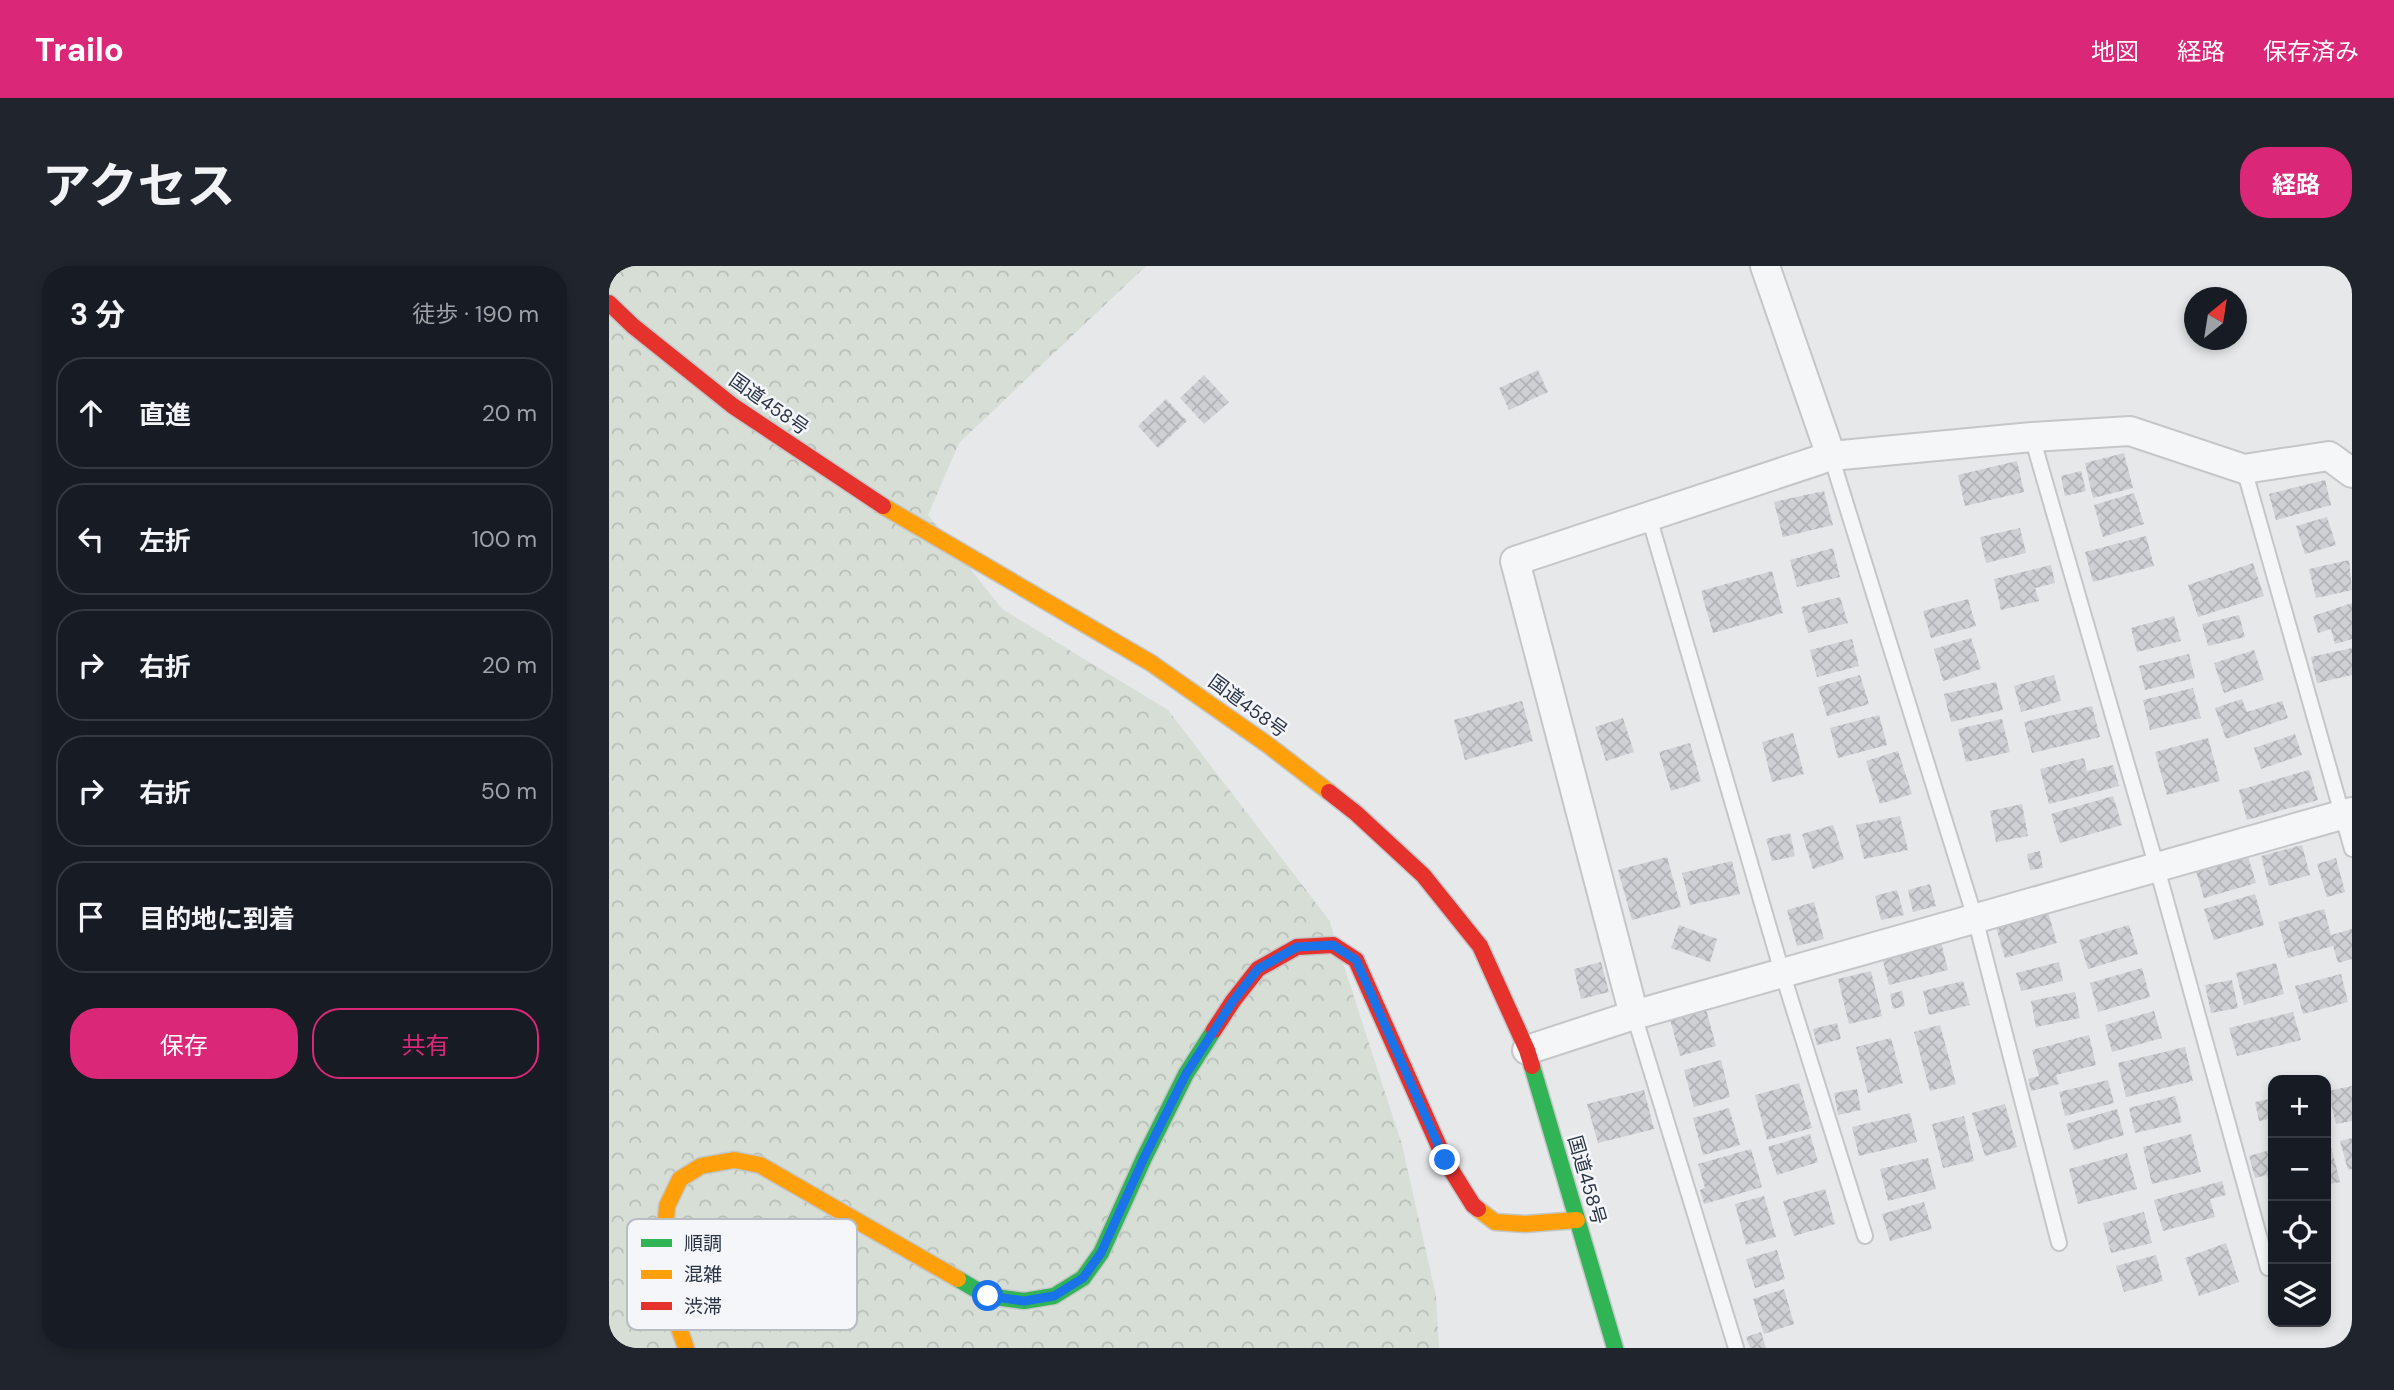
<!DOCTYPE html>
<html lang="ja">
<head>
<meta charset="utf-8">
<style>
	body { margin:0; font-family:"DM Sans","Noto Sans JP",sans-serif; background:#20242c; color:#f1f3f6 }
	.controls { position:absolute; right:21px; bottom:21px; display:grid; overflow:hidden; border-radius:14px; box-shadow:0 4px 10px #0003 }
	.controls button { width:63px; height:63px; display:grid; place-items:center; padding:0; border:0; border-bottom:2px solid #363941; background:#171b24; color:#f1f3f6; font:35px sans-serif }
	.compass { position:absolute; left:1575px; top:21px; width:63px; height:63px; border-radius:50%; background:#171b24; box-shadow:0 4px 10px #0003; rotate:30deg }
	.stop { position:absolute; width:21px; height:21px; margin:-16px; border:5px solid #1a73e8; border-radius:50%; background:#fff }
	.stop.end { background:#1a73e8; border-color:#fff; box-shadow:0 2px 7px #0008 }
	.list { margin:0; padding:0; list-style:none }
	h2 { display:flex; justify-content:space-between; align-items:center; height:91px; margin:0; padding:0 28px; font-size:30px }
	h2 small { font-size:23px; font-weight:400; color:#9ea1a6 }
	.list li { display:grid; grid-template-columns:46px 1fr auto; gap:21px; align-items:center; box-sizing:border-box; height:112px; margin:0 14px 14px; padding:0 14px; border:2px solid #363941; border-radius:28px }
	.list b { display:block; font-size:26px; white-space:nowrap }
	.list em { font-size:23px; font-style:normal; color:#9ea1a6 }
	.actions { display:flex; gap:14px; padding:21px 28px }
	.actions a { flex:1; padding:16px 0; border:2px solid #db2777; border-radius:28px; text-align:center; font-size:24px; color:#db2777 }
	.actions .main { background:#db2777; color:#fff }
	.icon { flex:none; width:38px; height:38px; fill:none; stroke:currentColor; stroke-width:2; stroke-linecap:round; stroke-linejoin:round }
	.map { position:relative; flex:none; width:1743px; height:1082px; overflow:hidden; border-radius:28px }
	header { display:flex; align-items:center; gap:42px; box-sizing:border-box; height:98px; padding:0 35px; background:#db2777; color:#fff }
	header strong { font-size:33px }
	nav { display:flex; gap:38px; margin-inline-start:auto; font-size:24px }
	.intro { display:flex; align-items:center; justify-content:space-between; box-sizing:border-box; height:168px; padding:0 42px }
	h1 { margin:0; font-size:49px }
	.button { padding:18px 32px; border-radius:28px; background:#db2777; color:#fff; font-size:24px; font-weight:700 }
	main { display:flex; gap:42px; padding:0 42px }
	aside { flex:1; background:#171b24; border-radius:28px; box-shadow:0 4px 10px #0003 }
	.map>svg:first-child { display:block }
	.forest { fill:url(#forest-crowns) }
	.building { fill:url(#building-cross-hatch) }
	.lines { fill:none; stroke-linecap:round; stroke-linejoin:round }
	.lane-casing { stroke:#c4c6c8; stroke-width:18 }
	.street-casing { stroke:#c4c6c8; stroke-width:32 }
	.fast-casing { stroke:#c4c6c8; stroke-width:19 }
	.slow-casing { stroke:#c4c6c8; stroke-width:19 }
	.jam-casing { stroke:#c4c6c8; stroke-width:19 }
	.lane { stroke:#f5f6f7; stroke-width:14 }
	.street { stroke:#f5f6f7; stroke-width:28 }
	.fast { stroke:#30b455; stroke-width:16 }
	.slow { stroke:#ff9f0a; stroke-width:16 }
	.jam { stroke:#e5322d; stroke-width:16 }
	.route { stroke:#1a73e8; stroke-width:9 }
	.labels { text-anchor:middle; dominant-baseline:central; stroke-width:5; stroke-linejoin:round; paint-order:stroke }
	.street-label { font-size:19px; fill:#2b3445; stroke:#f4f6f9 }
	.key { fill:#f4f6f9; stroke:#b8bcc3; stroke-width:2 }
	.key-label { font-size:19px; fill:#2b3445 }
</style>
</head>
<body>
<header>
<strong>Trailo</strong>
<nav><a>地図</a><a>経路</a><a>保存済み</a></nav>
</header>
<div class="intro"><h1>アクセス</h1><a class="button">経路</a></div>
<main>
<aside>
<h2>3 分<small>徒歩 · 190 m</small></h2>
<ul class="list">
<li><svg class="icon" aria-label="ahead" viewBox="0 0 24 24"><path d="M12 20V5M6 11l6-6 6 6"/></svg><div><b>直進</b></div><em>20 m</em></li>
<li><svg class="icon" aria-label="left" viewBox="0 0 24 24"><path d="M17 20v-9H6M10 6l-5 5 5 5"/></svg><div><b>左折</b></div><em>100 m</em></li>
<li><svg class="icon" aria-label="right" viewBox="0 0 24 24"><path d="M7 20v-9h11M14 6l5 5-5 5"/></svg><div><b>右折</b></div><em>20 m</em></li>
<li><svg class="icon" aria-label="right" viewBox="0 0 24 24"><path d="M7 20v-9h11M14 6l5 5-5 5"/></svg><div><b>右折</b></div><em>50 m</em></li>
<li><svg class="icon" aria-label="arrive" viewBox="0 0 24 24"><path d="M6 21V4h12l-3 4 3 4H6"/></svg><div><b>目的地に到着</b></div></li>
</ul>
<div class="actions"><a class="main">保存</a><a>共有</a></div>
</aside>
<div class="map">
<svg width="1743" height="1082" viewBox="0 0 1743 1082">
	<defs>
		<pattern id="forest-crowns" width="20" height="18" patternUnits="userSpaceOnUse" patternTransform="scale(1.75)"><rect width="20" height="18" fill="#d6ded6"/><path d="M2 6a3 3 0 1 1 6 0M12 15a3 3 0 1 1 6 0" fill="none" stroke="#b8bfb9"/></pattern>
		<pattern id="building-cross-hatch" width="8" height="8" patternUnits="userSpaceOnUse" patternTransform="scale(1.75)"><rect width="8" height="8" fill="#ced0d3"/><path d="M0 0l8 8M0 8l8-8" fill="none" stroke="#b1b3b6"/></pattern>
	</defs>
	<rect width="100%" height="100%" fill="#e6e8ea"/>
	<!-- forest -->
	<path class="forest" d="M 0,0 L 537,0 L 350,177 L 319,249 L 393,343 L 559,444 L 720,654 L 793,879 L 827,1030 L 830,1082 L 0,1082 Z"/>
	<!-- building -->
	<path class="building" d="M 929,104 L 939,126 L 900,144 L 890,122 Z
		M 595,109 L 620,136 L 595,158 L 571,132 Z
		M 557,133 L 578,155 L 549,182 L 529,160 Z
		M 1515,187 L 1524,222 L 1484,232 L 1476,197 Z
		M 1408,195 L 1415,226 L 1356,240 L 1349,209 Z
		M 1472,205 L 1477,225 L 1456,230 L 1452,210 Z
		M 1716,214 L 1722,239 L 1667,254 L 1660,228 Z
		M 1215,225 L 1224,259 L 1174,271 L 1165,236 Z
		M 1525,227 L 1535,258 L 1494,271 L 1485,239 Z
		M 1718,251 L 1727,279 L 1696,288 L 1687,260 Z
		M 1411,262 L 1417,287 L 1377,297 L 1371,271 Z
		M 1537,270 L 1545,300 L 1484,316 L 1476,286 Z
		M 1224,282 L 1231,311 L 1188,321 L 1181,294 Z
		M 1740,294 L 1743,324 L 1707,332 L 1700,303 Z
		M 1644,297 L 1655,330 L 1589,351 L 1579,319 Z
		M 1442,299 L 1446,317 L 1426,322 L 1430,335 L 1392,344 L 1385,313 Z
		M 1163,305 L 1174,347 L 1104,367 L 1092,325 Z
		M 1231,331 L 1239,357 L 1199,367 L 1192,341 Z
		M 1359,333 L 1367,360 L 1322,372 L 1314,345 Z
		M 1743,337 L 1743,373 L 1726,378 L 1722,363 L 1709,367 L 1704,350 Z
		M 1630,349 L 1636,371 L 1599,380 L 1593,358 Z
		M 1565,350 L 1572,375 L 1528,386 L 1522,362 Z
		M 1362,372 L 1372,403 L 1334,415 L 1325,383 Z
		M 1243,373 L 1250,400 L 1208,411 L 1201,384 Z
		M 1743,382 L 1743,409 L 1708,417 L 1702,391 Z
		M 1645,384 L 1655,414 L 1615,427 L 1605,397 Z
		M 1580,388 L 1586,412 L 1536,424 L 1530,400 Z
		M 1251,409 L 1260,438 L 1218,450 L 1209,421 Z
		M 1445,409 L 1452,435 L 1412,446 L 1405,420 Z
		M 1387,416 L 1394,444 L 1342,456 L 1335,428 Z
		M 1584,422 L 1592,452 L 1541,464 L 1534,434 Z
		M 1633,433 L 1638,446 L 1673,435 L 1679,452 L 1617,473 L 1606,442 Z
		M 913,435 L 924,475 L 856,494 L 845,454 Z
		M 1483,440 L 1491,471 L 1423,487 L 1415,456 Z
		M 1270,449 L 1278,479 L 1229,492 L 1221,462 Z
		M 1014,452 L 1025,486 L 997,495 L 986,461 Z
		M 1393,453 L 1401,486 L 1357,496 L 1349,463 Z
		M 1184,467 L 1195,508 L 1163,516 L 1153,476 Z
		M 1686,468 L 1693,489 L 1652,503 L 1645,482 Z
		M 1599,472 L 1611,515 L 1558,529 L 1546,486 Z
		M 1081,477 L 1092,515 L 1062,525 L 1050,486 Z
		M 1289,485 L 1303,528 L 1271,538 L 1257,495 Z
		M 1475,492 L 1478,505 L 1504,499 L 1510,520 L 1440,538 L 1431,503 Z
		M 1700,504 L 1709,534 L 1638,554 L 1630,524 Z
		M 1504,530 L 1513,559 L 1451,577 L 1442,548 Z
		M 1413,538 L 1419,570 L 1387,576 L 1381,545 Z
		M 1291,550 L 1299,584 L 1255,593 L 1247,559 Z
		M 1224,559 L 1235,593 L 1204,603 L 1193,568 Z
		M 1181,567 L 1186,590 L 1163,595 L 1157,573 Z
		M 1693,579 L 1701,609 L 1660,620 L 1652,590 Z
		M 1431,585 L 1434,602 L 1421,604 L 1418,588 Z
		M 1639,590 L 1647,617 L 1595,632 L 1587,605 Z
		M 1058,591 L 1072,641 L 1023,654 L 1009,604 Z
		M 1727,592 L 1736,626 L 1718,631 L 1708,598 Z
		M 1123,595 L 1131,628 L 1081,639 L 1073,607 Z
		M 1321,618 L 1327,640 L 1304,646 L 1299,624 Z
		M 1288,624 L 1295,649 L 1272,654 L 1266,630 Z
		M 1646,628 L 1655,659 L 1605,674 L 1595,643 Z
		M 1205,636 L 1215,673 L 1188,680 L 1178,644 Z
		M 1715,643 L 1722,669 L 1743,663 L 1743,693 L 1729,697 L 1724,680 L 1679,692 L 1669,656 Z
		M 1439,646 L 1448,677 L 1396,692 L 1387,661 Z
		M 1070,659 L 1108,673 L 1101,696 L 1062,682 Z
		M 1520,659 L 1529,688 L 1479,703 L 1470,674 Z
		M 1332,676 L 1339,704 L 1280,719 L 1273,691 Z
		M 992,696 L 1000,726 L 972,733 L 965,703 Z
		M 1450,696 L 1454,715 L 1412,725 L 1407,707 Z
		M 1667,697 L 1675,728 L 1635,739 L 1627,707 Z
		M 1533,702 L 1541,731 L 1489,746 L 1481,717 Z
		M 1262,705 L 1273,750 L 1240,758 L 1229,713 Z
		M 1732,708 L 1739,736 L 1694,748 L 1686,720 Z
		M 1623,714 L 1629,742 L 1602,747 L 1596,719 Z
		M 1354,715 L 1361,739 L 1320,749 L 1314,725 Z
		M 1293,725 L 1296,740 L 1284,743 L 1281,728 Z
		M 1466,726 L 1471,752 L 1427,761 L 1422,735 Z
		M 1097,743 L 1107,780 L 1071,790 L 1061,753 Z
		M 1545,745 L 1553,772 L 1503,786 L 1496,759 Z
		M 1684,746 L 1692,774 L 1628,790 L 1620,762 Z
		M 1228,757 L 1232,773 L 1208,779 L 1204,763 Z
		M 1331,759 L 1347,818 L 1321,825 L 1305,766 Z
		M 1480,769 L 1487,799 L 1447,809 L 1450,818 L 1422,825 L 1419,813 L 1430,810 L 1423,784 Z
		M 1282,772 L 1294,817 L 1259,827 L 1247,781 Z
		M 1576,781 L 1584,815 L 1517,831 L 1509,797 Z
		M 1112,794 L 1121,831 L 1085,841 L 1075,804 Z
		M 1499,814 L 1505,837 L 1456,850 L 1450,826 Z
		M 1190,817 L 1203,862 L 1158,874 L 1146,829 Z
		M 1743,820 L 1743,855 L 1727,858 L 1719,825 Z
		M 1248,823 L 1252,844 L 1229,849 L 1225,827 Z
		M 1035,824 L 1045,863 L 989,877 L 978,838 Z
		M 1566,830 L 1573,856 L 1526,867 L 1520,842 Z
		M 1664,832 L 1664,852 L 1650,855 L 1646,836 Z
		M 1396,838 L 1408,881 L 1376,890 L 1363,847 Z
		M 1120,842 L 1131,879 L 1094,889 L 1084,852 Z
		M 1508,843 L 1515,869 L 1465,884 L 1457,858 Z
		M 1301,847 L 1308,876 L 1250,890 L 1243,861 Z
		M 1355,850 L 1365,895 L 1334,902 L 1323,858 Z
		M 1201,868 L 1209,896 L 1168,909 L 1159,881 Z
		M 1582,868 L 1592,906 L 1543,918 L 1534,881 Z
		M 1719,869 L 1731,916 L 1717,919 L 1717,870 Z
		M 1743,872 L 1743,903 L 1739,904 L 1731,875 Z
		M 1142,883 L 1153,921 L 1095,938 L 1091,924 L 1096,922 L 1089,898 Z
		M 1664,883 L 1664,922 L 1661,923 L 1658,909 L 1646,912 L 1640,890 Z
		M 1518,887 L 1528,923 L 1469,938 L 1460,903 Z
		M 1319,892 L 1327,923 L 1279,935 L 1271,903 Z
		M 1613,915 L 1617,929 L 1601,933 L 1606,951 L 1554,965 L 1545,934 Z
		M 1216,923 L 1226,958 L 1185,970 L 1174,935 Z
		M 1155,930 L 1167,971 L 1137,979 L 1126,938 Z
		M 1315,936 L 1323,963 L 1281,975 L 1273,948 Z
		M 1535,946 L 1543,977 L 1502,987 L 1494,957 Z
		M 1617,977 L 1630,1016 L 1590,1030 L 1576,992 Z
		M 1168,984 L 1176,1013 L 1146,1022 L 1137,993 Z
		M 1547,989 L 1554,1015 L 1515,1026 L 1507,1000 Z
		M 1175,1023 L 1185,1058 L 1155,1068 L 1144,1033 Z
		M 1152,1066 L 1157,1082 L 1141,1082 L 1137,1071 Z"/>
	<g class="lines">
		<!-- lane casing -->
		<g class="lane-casing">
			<path id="lane" d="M 1423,171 L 1548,602 L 1659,1002
				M 1222,190 L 1366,652 L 1450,977
				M 1635,203 L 1743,583
				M 1040,251 L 1173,706 L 1256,970
				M 1025,749 L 1127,1082"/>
		</g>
		<!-- street casing -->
		<g class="street-casing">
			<path id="street" d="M 1156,0 L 1222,190
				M 1025,749 L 906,295 L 1222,190 L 1423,171 L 1521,165 L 1635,203 L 1720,190 L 1743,207
				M 918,784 L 1025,749 L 1743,546"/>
		</g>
		<!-- fast casing -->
		<g class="fast-casing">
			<path id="fast" d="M 923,800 L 1006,1082
				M 349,1013 L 378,1030 L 415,1035 L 445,1030 L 474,1012 L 492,987 L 535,892 L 577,808 L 605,764"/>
		</g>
		<!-- slow casing -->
		<g class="slow-casing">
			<path id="slow" d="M 274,240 L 542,397 L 659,479 L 720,526
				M 869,943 L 886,956 L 916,958 L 968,954
				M 77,1082 L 62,1039 L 55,981 L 58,940 L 71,913 L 92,900 L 125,894 L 151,899 L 349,1013"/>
		</g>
		<!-- jam casing -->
		<g class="jam-casing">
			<path id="jam" d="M 0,37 L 24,60 L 124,140 L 274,240
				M 720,526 L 748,548 L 814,609 L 871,680 L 918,784 L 923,800
				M 605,764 L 624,735 L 649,703 L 688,681 L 724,679 L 747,694 L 836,894 L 864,939 L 869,943"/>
		</g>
		<!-- lane -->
		<use href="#lane" class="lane"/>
		<!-- street -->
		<use href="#street" class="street"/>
		<!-- fast -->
		<use href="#fast" class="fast"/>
		<!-- slow -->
		<use href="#slow" class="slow"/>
		<!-- jam -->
		<use href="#jam" class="jam"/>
	</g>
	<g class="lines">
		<!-- route -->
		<path class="route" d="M 379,1030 L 415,1035 L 445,1030 L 474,1012 L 492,987 L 535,892 L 577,808 L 624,735 L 649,703 L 688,681 L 724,679 L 747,694 L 836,894"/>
	</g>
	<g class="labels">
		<!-- street labels -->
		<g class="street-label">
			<text transform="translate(160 138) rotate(35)">国道458号</text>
			<text transform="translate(639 440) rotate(36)">国道458号</text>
			<text transform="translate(978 914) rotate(74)">国道458号</text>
		</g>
	</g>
	<!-- legend -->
	<rect x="18" y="953" width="230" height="111" rx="10" class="key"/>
	<rect x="32" y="973" width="31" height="8" fill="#30b455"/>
	<rect x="32" y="1004" width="31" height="9" fill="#ff9f0a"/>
	<rect x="32" y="1036" width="31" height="8" fill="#e5322d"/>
	<g class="key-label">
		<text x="75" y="984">順調</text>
		<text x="75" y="1015">混雑</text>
		<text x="75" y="1047">渋滞</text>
	</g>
</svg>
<div class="controls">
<button>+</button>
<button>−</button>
<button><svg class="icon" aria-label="locate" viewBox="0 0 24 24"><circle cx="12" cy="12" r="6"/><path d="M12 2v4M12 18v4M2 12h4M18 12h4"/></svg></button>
<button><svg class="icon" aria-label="layers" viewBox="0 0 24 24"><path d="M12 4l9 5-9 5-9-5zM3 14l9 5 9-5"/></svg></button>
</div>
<svg class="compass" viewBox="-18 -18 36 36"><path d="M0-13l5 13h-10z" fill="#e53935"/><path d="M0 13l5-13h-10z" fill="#9ea1a6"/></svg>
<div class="stop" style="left:379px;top:1030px"></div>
<div class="stop end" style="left:836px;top:894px"></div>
</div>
</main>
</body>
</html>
